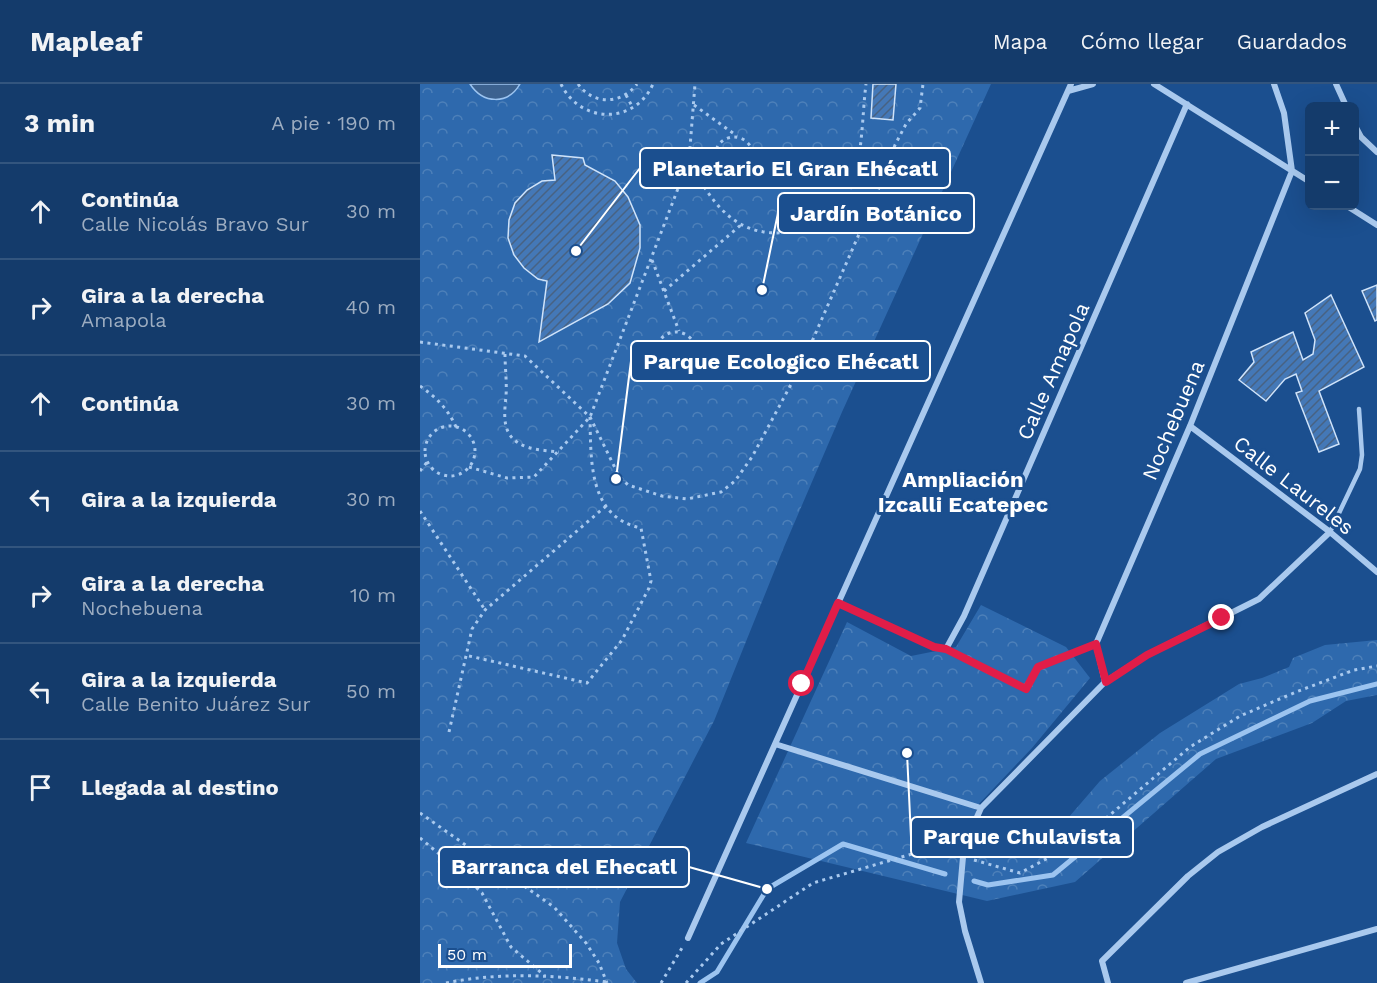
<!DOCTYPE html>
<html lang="es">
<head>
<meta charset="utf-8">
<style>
	body { margin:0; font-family:"Work Sans",sans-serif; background:#1d4271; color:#f1f3f6 }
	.controls { position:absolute; right:18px; top:18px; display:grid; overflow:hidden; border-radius:9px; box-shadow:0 6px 24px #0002 }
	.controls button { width:54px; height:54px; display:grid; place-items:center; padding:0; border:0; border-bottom:2px solid #33557e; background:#143b6b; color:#f1f3f6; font:30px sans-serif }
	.scale { position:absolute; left:18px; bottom:15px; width:134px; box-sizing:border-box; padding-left:6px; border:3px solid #fff; border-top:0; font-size:16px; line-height:21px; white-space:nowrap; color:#fff; -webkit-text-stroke:4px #1b4f8f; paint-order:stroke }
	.stop { position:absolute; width:18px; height:18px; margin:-14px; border:4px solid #e11d48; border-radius:50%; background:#fff }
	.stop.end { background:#e11d48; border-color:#fff; box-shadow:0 2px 6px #0008 }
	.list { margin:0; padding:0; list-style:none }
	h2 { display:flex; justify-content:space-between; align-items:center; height:78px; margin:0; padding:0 24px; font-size:26px }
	h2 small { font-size:20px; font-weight:400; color:#9dadc1 }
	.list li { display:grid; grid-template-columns:39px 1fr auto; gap:18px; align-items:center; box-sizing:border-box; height:96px; padding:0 24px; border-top:2px solid #33557e }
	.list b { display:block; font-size:22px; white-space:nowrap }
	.list p { margin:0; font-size:20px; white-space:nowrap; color:#9dadc1 }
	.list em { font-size:20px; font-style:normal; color:#9dadc1 }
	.icon { flex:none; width:33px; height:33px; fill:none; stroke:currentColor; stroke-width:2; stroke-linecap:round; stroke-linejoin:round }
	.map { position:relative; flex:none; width:957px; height:899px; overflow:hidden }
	header { display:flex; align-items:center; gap:36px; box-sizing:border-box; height:84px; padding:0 30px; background:#143b6b; border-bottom:2px solid #33557e }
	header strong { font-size:28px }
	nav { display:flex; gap:33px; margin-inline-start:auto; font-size:21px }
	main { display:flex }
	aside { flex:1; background:#143b6b }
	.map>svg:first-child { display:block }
	.forest { fill:url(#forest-crowns) }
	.water { fill:#3c6290; stroke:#9cc4f0; stroke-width:1.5 }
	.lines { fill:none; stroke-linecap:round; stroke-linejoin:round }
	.stream { stroke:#9cc4f0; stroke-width:5 }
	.building { fill:url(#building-hatch); stroke:#cfe3fa; stroke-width:1.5 }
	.path { stroke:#a9c9ee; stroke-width:3; stroke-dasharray:3 4.5; stroke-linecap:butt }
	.lane { stroke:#a9c9ee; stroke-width:4.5 }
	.street { stroke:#a9c9ee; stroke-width:6 }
	.route { stroke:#e11d48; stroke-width:8 }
	.labels { text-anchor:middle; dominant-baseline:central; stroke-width:6; stroke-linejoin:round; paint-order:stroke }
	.street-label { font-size:21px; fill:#fff; stroke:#1b4f8f }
	.neighbourhood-label { font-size:22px; font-weight:bold; fill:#fff; stroke:#1b4f8f }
	.leader { fill:none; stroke:#fff; stroke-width:2 }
	.callout-dot { fill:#fff; stroke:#1b4f8f; stroke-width:2 }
	.callout { fill:#1b4f8f; stroke:#fff; stroke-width:2 }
	.callout-label { font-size:22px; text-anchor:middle; font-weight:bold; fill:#fff }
</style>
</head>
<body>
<header>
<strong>Mapleaf</strong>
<nav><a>Mapa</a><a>Cómo llegar</a><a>Guardados</a></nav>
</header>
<main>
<aside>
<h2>3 min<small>A pie · 190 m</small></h2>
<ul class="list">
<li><svg class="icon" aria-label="ahead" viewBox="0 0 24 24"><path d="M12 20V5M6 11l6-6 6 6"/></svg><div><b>Continúa</b><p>Calle Nicolás Bravo Sur</p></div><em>30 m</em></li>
<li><svg class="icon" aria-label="right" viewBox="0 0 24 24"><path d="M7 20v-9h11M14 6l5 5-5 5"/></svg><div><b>Gira a la derecha</b><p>Amapola</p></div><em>40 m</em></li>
<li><svg class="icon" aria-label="ahead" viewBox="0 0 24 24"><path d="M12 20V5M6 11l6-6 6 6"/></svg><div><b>Continúa</b></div><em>30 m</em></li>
<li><svg class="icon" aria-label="left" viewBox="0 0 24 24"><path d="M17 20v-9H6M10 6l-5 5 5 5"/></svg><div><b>Gira a la izquierda</b></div><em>30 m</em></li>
<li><svg class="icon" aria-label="right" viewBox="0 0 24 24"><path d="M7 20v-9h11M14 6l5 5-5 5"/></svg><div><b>Gira a la derecha</b><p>Nochebuena</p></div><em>10 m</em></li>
<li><svg class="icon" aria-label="left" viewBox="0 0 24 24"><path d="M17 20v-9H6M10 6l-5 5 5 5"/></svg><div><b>Gira a la izquierda</b><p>Calle Benito Juárez Sur</p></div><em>50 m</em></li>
<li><svg class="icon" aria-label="arrive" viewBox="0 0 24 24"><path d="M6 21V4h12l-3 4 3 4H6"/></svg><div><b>Llegada al destino</b></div></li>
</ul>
</aside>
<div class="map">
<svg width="957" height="899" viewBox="0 0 957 899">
	<defs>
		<pattern id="forest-crowns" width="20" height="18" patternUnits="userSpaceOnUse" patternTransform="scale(1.5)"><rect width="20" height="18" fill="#2e69ad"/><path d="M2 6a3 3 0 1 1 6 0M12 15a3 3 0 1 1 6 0" fill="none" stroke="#4d80b9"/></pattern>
		<pattern id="building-hatch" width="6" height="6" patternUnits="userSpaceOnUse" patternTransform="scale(1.5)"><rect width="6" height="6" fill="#4478b7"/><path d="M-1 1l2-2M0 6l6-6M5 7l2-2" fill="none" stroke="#486282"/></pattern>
	</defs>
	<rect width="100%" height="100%" fill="#1b4f8f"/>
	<!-- forest -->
	<path class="forest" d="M 0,0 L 571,0 L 422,328 L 364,463 L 294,637 L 200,818 L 197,859 L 206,885 L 217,899 L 0,899 Z
		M 561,521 L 646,563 L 670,594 L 612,664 L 555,724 L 568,759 L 599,774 L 636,748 L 680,697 L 740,649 L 819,600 L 842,594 L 869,583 L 873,574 L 905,561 L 957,556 L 957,611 L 926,617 L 892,639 L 796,675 L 655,798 L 567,817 L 326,759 L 427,538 L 491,572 L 536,563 Z"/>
	<!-- water -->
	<path class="water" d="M 50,0 L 100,0 C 88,21 63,20 50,0 Z"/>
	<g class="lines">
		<!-- stream -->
		<path class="stream" d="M 554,797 L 568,801 L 633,791 L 780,670 L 890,617 L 957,600
			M 280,899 L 297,888 L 347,805 L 423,760 L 525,790"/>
	</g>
	<!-- building -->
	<path class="building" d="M 453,0 L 476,0 L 473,36 L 451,34 Z
		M 132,71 L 163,74 L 165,81 L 195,97 L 208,113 L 220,141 L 220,164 L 210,199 L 188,220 L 119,258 L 127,197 L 118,195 L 104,184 L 94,171 L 88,154 L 89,136 L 95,119 L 107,106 L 122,97 L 135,96 Z
		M 957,201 L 957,236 L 955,237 L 942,207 Z
		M 911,211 L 944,283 L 899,307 L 919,360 L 899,368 L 876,309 L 882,307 L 876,290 L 865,295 L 846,317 L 819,296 L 834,278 L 831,268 L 873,248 L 883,276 L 893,270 L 895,256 L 885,229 Z"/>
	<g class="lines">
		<!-- path -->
		<path class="path" d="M 141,0 C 160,40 215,41 233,0
			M 158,0 C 173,21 201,21 217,0
			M 206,11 L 213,24
			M 274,21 L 317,52
			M295 72a19 19 0 1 1 38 0a19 19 0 1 1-38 0Z
			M 269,77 C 282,100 295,124 317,138 C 357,163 415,143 432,100 C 443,69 442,32 446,0
			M 232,176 L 259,247
			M 244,207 L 322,140
			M236 268a20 20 0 1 1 40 0a20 20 0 1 1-40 0Z
			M 0,258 L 105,272 L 170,333 C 171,376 168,433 221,444 L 231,497 L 229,504 L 202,556 L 167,599 L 45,571
			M 85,270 C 85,284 87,298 86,312 C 84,333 81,354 107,363 C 116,366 129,367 139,368
			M 0,302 C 16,313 28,325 36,343
			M 170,333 L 199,392 L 208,401 L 242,412 L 267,415 L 301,408 L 315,397 L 332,373 L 383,278 L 457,109 L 475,61 L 486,40 L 500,24 L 503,0
			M5 367a25 25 0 1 1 50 0a25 25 0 1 1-50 0Z
			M 49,383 L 87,394 L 114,393 L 170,333 L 269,76 L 275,0
			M 0,387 L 8,377
			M 0,427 L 65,526
			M 535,570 L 606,605 L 618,583 L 665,564
			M 29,648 L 52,545 L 65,526 L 186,422
			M 0,729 L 134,823 L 166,859 L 179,879 L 187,899
			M 0,754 L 36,784 L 62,809 L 91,863 L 125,892
			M 554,776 L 600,789 L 658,758 L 770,663 L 820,632 L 876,608 L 934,586 L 957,582
			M 26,899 C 80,888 133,891 187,898
			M 241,899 L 262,864
			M 266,899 L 301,860 L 393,799 L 509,765 L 533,770"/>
		<!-- lane -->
		<path class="lane" d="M 910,448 L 940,385 L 942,371 L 939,325"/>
		<!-- street -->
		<path class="street" d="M 734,0 L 890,98
			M 916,0 L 926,22
			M 648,7 L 673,0
			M 934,40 L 941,53 L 957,68
			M 927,122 L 957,141
			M 770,342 L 910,448 L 957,488
			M 418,519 L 514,563 L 526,565 L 544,532 L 767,20
			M 685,598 L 676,560 L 770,342 L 872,87 L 864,29 L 854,0
			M 355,660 L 561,724
			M 268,854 L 651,0
			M 561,899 L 545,847 L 539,818 L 543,773 L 549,751 L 561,724 L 685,598 L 727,571 L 839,515 L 910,448
			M 688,899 L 682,877 L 768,792 L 798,768 L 842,743 L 957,690
			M 766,899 L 957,845"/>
	</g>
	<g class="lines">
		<!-- route -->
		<path class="route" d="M 382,600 L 418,519 L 514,563 L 526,565 L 606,605 L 618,583 L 676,560 L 686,598 L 727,571 L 802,534"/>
	</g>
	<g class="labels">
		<!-- street labels -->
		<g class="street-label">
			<text transform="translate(633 287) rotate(-66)">Calle Amapola</text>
			<text transform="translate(753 336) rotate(-67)">Nochebuena</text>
			<text transform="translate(874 401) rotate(38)">Calle Laureles</text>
		</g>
		<!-- neighbourhood labels -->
		<g class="neighbourhood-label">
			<text x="543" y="395">Ampliación<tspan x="543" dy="25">Izcalli Ecatepec</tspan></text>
		</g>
	</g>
	<!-- callouts -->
	<path class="leader" d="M156 167L220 84M342 206L358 129M196 395L211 277M487 669L491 753M347 805L269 783"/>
	<g class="callout-dot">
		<circle cx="156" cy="167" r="6"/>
		<circle cx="342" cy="206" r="6"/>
		<circle cx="196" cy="395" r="6"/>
		<circle cx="487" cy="669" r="6"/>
		<circle cx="347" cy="805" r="6"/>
	</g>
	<g class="callout">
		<rect x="220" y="64" width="310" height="40" rx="6"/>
		<rect x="358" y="109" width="196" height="40" rx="6"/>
		<rect x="211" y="257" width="299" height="40" rx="6"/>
		<rect x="491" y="733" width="222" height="40" rx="6"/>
		<rect x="19" y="763" width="250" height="40" rx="6"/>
	</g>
	<g class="callout-label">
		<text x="375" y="92">Planetario El Gran Ehécatl</text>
		<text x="456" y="137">Jardín Botánico</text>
		<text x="361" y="285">Parque Ecologico Ehécatl</text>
		<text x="602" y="760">Parque Chulavista</text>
		<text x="144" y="790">Barranca del Ehecatl</text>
	</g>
</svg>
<div class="controls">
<button>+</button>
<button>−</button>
</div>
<div class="scale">50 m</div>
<div class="stop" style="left:382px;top:600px"></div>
<div class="stop end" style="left:802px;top:534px"></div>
</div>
</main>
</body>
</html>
